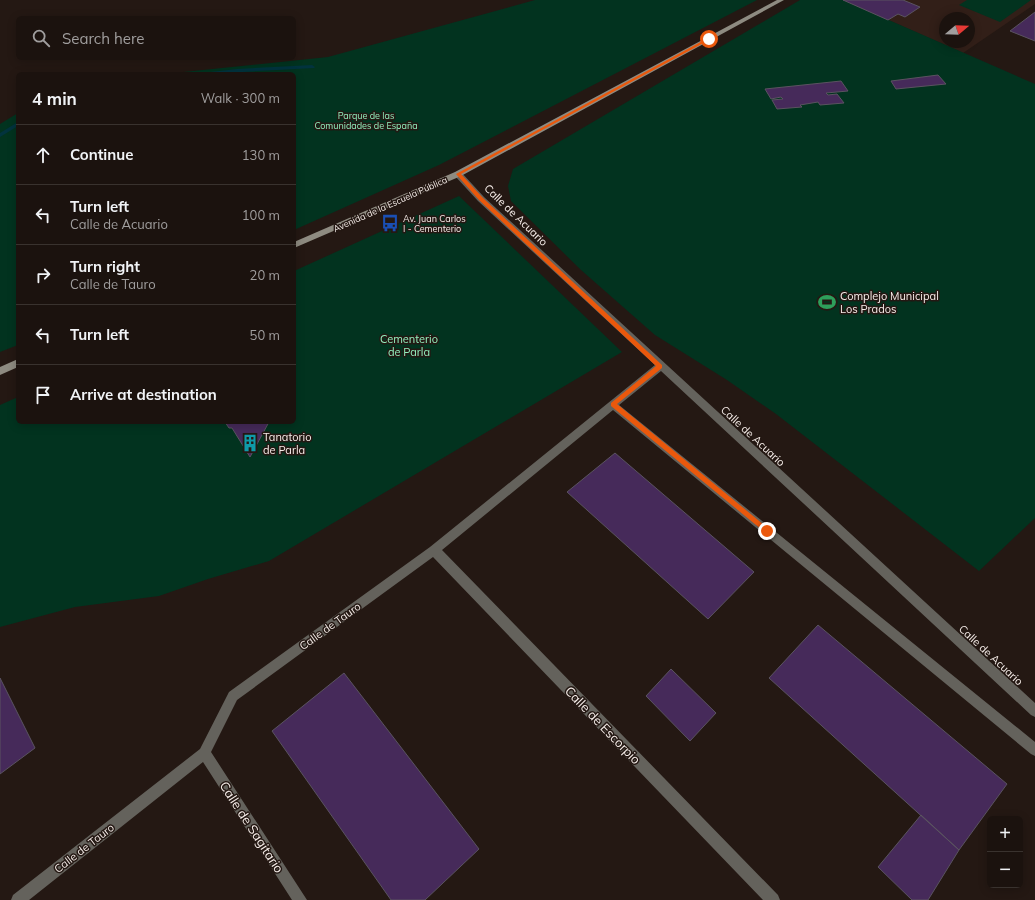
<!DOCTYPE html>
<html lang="en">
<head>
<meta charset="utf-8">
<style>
	body { margin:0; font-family:Mulish,sans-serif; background:#241b17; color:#f1f3f6 }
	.controls { position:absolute; right:12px; bottom:12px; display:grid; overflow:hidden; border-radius:6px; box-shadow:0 2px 10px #0003 }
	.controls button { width:36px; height:36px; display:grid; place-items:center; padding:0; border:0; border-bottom:1px solid #39322e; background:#1b120e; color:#f1f3f6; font:20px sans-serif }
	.compass { position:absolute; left:939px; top:12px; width:36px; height:36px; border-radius:50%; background:#1b120e; box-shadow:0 2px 10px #0003; rotate:71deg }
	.stop { position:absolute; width:12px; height:12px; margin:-9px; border:3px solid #ea580c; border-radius:50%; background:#fff }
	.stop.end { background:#ea580c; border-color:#fff; box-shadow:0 1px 4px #0008 }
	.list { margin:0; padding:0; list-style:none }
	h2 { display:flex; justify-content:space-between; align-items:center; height:52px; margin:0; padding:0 16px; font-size:17px }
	h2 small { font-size:13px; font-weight:400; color:#a09e9e }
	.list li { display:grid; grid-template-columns:26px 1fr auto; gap:12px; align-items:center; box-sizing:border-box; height:60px; padding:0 16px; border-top:1px solid #39322e }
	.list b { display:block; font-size:15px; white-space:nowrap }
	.list p { margin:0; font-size:13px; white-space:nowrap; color:#a09e9e }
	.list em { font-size:13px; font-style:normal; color:#a09e9e }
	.icon { flex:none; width:22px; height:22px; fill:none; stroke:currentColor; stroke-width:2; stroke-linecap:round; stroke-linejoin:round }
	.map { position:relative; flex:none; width:1035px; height:900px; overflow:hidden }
	.search { position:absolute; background:#1b120e; box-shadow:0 2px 10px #0003; left:16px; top:16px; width:280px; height:44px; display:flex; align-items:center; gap:10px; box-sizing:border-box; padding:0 14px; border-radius:6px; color:#a09e9e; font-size:15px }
	.panel { position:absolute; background:#1b120e; box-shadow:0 2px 10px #0003; left:16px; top:72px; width:280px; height:352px; border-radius:6px }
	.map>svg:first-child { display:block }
	.built { fill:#321f18; fill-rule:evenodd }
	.green { fill:#02331f }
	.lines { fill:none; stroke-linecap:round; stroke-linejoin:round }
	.stream { fill:#02333e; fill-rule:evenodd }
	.building { fill:#462a5a; stroke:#5a5360 }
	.street { fill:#64625c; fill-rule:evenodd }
	.secondary { fill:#8e8b81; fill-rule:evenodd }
	.route { fill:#ea580c }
	.labels { text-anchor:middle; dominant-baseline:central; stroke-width:3; stroke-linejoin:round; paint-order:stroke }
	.far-park-label { font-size:9px; fill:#92f1bf; stroke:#241813 }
	.far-street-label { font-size:9px; fill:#f6ede9; stroke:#241813 }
	.far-poi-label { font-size:9px; fill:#f6ede9; stroke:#241813; text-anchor:start }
	.street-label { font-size:11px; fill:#f6ede9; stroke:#241813 }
	.poi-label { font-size:11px; fill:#f6ede9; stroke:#241813; text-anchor:start }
	.park-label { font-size:11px; fill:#92f1bf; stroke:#241813 }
	.near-street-label { font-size:13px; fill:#f6ede9; stroke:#241813 }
</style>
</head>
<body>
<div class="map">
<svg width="1035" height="900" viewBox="0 0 1035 900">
	<rect width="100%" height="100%" fill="#241813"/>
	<!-- built -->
	<path class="built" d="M 843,0 L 1035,0 L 1035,4 L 963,53 ZM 945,18 L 969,18 L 969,42 L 945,42 Z"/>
	<!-- green -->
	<path class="green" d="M 535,0 L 757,0 L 439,165 L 294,230 L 294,74 L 164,74 L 328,57 Z
		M 800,0 L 843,0 L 1035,84 L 1035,518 L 979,571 L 776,414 L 727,380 L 655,335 L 581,270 L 511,201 L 508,186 L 513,169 Z
		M 967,0 L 1031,0 L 1000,22 L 959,5 Z
		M 18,113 L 18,345 L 0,352 L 0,124 Z
		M 459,196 L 622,352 L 269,561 L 208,579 L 159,596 L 75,607 L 0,627 L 0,405 L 18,397 L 18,422 L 294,422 L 294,271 Z"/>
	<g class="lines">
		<!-- stream -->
		<path class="stream" d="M 312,65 L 315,67 L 314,68 L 207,74 L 210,72 L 237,69 Z
			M 18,122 L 18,126 L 0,137 L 0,133 Z"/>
	</g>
	<!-- building -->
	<path class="building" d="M 843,0 L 903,0 L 920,7 L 905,17 L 898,14 L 888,20 Z
		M 1035,12 L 1035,41 L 1010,31 Z
		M 938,75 L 946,84 L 896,89 L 891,81 Z
		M 841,81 L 848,91 L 826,93 L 828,95 L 837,94 L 844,103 L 820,105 L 818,102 L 800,105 L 802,107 L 777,109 L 772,100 L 783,99 L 781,97 L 771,99 L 765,89 Z
		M 225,422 L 269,422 L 250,457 L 232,428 L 229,428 Z
		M 615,453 L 754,572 L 708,619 L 567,492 Z
		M 818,625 L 1007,784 L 959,850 L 769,678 Z
		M 671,669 L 716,713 L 690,741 L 646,696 Z
		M 344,673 L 479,849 L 425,900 L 391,900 L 272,731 Z
		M 0,678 L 35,748 L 0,774 Z
		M 921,815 L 959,850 L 928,900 L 912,900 L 878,867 Z"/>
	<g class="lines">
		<!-- street -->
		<path class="street" d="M 455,172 L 461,172 L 484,197 L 1035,703 L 1035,717 L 1031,715 L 661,371 L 619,405 L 1035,742 L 1035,756 L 1031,754 L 613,410 L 442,550 L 778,895 L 780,900 L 763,900 L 433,557 L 237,700 L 211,752 L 307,900 L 292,900 L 203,762 L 29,900 L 11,900 L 13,895 L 200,749 L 229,692 L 430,547 L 655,365 L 478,201 L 455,176 Z"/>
		<!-- secondary -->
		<path class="secondary" d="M 777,0 L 784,0 L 461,176 L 294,248 L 294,242 L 455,172 Z
			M 18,359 L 18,367 L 0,375 L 0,367 Z"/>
	</g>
	<!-- route -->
	<path class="route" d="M 708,38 L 711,39 L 461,174 L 483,198 L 662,365 L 662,368 L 617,404 L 769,529 L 770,531 L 767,534 L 611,406 L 611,403 L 656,366 L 479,200 L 456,174 Z"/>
	<!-- icons -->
	<defs>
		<g id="bus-bare" transform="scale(1.38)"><path d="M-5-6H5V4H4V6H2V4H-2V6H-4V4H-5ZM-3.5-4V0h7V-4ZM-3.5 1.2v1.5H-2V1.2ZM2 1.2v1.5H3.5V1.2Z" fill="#1a4fb4" stroke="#241813" stroke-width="2.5" paint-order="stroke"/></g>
		<g id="stadium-bare" transform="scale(1.38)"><path d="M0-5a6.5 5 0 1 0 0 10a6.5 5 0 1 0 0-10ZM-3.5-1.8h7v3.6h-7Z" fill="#2e9e5b" stroke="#241813" stroke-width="2.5" paint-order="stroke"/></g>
		<g id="building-bare" transform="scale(1.38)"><path d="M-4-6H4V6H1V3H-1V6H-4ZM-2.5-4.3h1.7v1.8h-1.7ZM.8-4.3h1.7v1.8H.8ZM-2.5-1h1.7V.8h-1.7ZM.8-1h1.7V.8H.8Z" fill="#0f9aa8" stroke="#241813" stroke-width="2.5" paint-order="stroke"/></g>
	</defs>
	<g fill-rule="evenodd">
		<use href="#bus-bare" x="390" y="223"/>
		<use href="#stadium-bare" x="827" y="302"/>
		<use href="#building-bare" x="250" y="443"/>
	</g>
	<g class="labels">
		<!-- far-park labels -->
		<g class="far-park-label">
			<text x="366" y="115">Parque de las<tspan x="366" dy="10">Comunidades de España</tspan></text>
		</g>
		<!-- far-street labels -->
		<g class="far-street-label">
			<text transform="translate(390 204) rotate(-24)">Avenida de la Escuela Pública</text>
		</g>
		<!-- far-poi labels -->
		<g class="far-poi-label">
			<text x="403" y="218">Av. Juan Carlos<tspan x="403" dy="10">I - Cementerio</tspan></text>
		</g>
		<!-- street labels -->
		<g class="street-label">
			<text transform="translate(516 215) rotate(44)">Calle de Acuario</text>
			<text transform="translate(753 436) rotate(43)">Calle de Acuario</text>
			<text transform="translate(330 626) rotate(-36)">Calle de Tauro</text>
			<text transform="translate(991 655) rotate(43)">Calle de Acuario</text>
			<text transform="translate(84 848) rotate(-38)">Calle de Tauro</text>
		</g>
		<!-- poi labels -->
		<g class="poi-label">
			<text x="840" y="296">Complejo Municipal<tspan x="840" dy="13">Los Prados</tspan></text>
			<text x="263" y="437">Tanatorio<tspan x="263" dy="13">de Parla</tspan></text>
		</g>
		<!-- park labels -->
		<g class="park-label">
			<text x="409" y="339">Cementerio<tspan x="409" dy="13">de Parla</tspan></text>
		</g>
		<!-- near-street labels -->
		<g class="near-street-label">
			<text transform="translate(603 725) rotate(46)">Calle de Escorpio</text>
			<text transform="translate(252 827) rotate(57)">Calle de Sagitario</text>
		</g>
	</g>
</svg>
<div class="controls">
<button>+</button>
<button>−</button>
</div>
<svg class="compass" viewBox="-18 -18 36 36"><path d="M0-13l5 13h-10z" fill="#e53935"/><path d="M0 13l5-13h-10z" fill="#a09e9e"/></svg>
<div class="stop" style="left:709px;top:39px"></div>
<div class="stop end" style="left:767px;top:531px"></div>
<div class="search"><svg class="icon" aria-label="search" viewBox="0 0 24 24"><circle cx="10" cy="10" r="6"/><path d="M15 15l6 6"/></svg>Search here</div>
<section class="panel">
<h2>4 min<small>Walk · 300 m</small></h2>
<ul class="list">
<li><svg class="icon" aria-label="ahead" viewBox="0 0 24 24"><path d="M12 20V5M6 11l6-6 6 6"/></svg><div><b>Continue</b></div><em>130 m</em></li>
<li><svg class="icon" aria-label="left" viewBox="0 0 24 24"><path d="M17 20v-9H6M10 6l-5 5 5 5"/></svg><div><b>Turn left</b><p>Calle de Acuario</p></div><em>100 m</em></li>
<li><svg class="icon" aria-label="right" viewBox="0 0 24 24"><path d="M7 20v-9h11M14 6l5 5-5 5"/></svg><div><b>Turn right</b><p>Calle de Tauro</p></div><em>20 m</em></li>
<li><svg class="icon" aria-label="left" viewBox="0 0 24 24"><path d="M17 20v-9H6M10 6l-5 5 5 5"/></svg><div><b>Turn left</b></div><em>50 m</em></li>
<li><svg class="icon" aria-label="arrive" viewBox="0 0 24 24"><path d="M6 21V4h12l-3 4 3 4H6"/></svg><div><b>Arrive at destination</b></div></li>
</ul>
</section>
</div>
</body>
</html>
